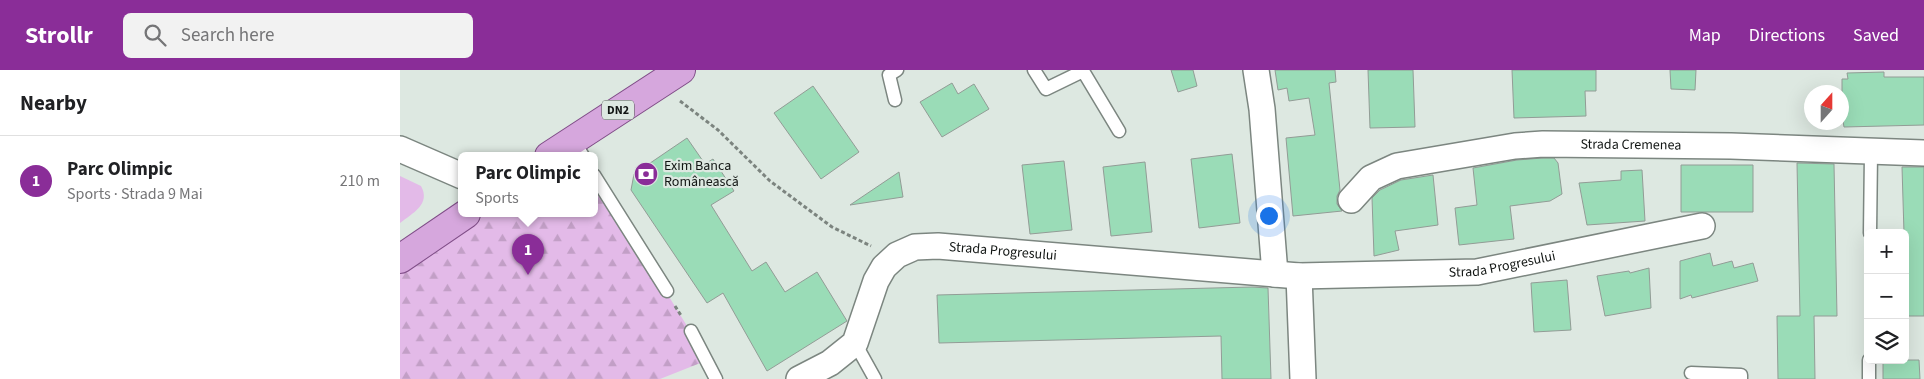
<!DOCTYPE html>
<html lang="en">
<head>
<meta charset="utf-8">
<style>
	body { margin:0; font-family:"Source Sans 3",sans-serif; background:#f2f2f2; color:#202124 }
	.controls { position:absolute; right:15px; bottom:15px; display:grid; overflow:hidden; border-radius:8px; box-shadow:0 5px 20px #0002 }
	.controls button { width:45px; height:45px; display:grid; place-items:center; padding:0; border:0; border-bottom:1px solid #e0e0e0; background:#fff; color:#202124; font:25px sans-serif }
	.compass { position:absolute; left:1404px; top:15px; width:45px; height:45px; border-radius:50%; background:#fff; box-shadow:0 5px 20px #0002; rotate:21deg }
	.you { position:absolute; left:868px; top:145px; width:18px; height:18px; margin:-12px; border:4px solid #fff; border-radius:50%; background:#1a73e8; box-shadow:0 0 0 8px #1a73e833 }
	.badge { display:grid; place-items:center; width:32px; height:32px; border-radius:50%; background:#8a2d98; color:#fff; font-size:16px; font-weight:700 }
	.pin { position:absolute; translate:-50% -41px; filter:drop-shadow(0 1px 2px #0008) }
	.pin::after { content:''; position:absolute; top:26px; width:18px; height:15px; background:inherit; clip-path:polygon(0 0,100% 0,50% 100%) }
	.popup { position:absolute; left:58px; top:82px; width:140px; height:65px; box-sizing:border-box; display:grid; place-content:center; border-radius:8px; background:#fff; filter:drop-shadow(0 1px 4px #0005); font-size:16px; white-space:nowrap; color:#757577 }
	.popup b { font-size:19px; color:#202124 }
	.popup::after { content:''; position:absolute; left:50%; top:100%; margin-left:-10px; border:10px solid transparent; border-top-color:#fff }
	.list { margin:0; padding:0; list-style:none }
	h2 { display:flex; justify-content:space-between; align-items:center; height:65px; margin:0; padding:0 20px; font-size:21px }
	h2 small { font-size:16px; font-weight:400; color:#757577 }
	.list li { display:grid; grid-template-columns:32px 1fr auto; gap:15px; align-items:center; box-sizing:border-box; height:90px; padding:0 20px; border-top:1px solid #e0e0e0 }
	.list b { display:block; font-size:19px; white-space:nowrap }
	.list p { margin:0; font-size:16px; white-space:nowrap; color:#757577 }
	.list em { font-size:16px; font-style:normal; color:#757577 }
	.icon { flex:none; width:28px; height:28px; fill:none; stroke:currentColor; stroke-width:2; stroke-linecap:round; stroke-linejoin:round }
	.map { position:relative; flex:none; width:1524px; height:309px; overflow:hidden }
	header { display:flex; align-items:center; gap:30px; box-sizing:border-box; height:70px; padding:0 25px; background:#8a2d98; color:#fff }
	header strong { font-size:24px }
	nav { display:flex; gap:28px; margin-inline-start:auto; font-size:18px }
	.search { width:350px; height:45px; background:#f2f2f2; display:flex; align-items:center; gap:12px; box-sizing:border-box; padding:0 18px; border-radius:8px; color:#757577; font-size:19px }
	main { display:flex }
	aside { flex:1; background:#fff }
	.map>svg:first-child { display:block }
	.grass { fill:#e3bae8 }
	.forest { fill:url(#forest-firs) }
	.building { fill:#9adcb7; stroke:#929c96 }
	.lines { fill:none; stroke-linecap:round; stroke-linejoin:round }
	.service-casing { stroke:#7c8680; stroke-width:15 }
	.minor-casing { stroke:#7c8680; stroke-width:28 }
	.primary-casing { stroke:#804e88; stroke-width:30 }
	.path { stroke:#7c847f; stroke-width:3; stroke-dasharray:4 2.5; stroke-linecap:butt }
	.service { stroke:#fff; stroke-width:12 }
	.minor { stroke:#fff; stroke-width:25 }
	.primary { stroke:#d6a7dd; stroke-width:28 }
	.labels { text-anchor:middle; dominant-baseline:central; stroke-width:4.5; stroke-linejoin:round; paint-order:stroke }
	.shield { fill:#dde8e1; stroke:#4e5451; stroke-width:1 }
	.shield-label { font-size:12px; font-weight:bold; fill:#111513 }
	.street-label { font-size:14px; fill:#111513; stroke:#dde8e1 }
	.poi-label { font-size:14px; fill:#111513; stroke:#dde8e1; text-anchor:start }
</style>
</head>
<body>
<header>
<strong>Strollr</strong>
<div class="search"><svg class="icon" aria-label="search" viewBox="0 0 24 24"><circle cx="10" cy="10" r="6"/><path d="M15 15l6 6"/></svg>Search here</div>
<nav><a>Map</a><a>Directions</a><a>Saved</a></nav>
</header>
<main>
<aside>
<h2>Nearby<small></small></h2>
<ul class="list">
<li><span class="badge">1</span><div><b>Parc Olimpic</b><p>Sports · Strada 9 Mai</p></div><em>210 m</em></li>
</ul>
</aside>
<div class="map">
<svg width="1524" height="309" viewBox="0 0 1524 309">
	<defs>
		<pattern id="forest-firs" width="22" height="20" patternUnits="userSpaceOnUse" patternTransform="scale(1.25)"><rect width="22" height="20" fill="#e3bae8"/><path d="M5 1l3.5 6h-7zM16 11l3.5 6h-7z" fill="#c29fc6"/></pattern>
	</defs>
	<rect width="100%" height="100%" fill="#dde8e1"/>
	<!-- grass -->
	<path class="grass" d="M 0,106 L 21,116 C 31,134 13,143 0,153 Z"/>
	<!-- forest -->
	<path class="forest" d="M 194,105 L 308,290 L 260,309 L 0,309 L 0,189 L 66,144 L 194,144 Z"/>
	<!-- building -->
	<path class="building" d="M 771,0 L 793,0 L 797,16 L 778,22 Z
		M 875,0 L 935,0 L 936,12 L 929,13 L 940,120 L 937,126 L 937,134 L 942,141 L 893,146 L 886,68 L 915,65 L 909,28 L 889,31 L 887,18 L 878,20 Z
		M 968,0 L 1013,0 L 1015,57 L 970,58 Z
		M 1112,0 L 1196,0 L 1196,21 L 1185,21 L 1186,46 L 1114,48 Z
		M 1270,0 L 1296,0 L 1295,20 L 1271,19 Z
		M 1484,2 L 1484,7 L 1524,7 L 1524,55 L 1444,57 L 1443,51 L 1442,51 L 1442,9 L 1448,9 L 1447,3 Z
		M 552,13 L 558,24 L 574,14 L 589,39 L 542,67 L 520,32 Z
		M 413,16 L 459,82 L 421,109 L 374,43 Z
		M 287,68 L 305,94 L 313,89 L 334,121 L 311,135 L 352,201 L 366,192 L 385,222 L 417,202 L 447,251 L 367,301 L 323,223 L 307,233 L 231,120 L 234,104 Z
		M 832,84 L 840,153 L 799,158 L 791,89 Z
		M 1143,88 L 1154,88 L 1158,93 L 1162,124 L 1150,131 L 1110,136 L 1114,169 L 1059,175 L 1055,138 L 1077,135 L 1073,98 L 1117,90 Z
		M 664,91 L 672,160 L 630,164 L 622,95 Z
		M 745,92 L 752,162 L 711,166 L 703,97 Z
		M 1397,93 L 1434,94 L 1437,246 L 1414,246 L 1415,309 L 1378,309 L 1377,246 L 1400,246 Z
		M 1281,95 L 1353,95 L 1353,142 L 1281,142 Z
		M 1502,97 L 1524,97 L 1524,246 L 1505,246 L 1505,163 L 1504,163 Z
		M 1242,100 L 1245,151 L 1187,155 L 1179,113 L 1221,110 L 1221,101 Z
		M 499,102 L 503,127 L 450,135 Z
		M 1033,105 L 1038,155 L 995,161 L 999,180 L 974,186 L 972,128 L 980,120 L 1001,110 Z
		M 1310,183 L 1313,196 L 1332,191 L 1334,198 L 1353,193 L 1358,211 L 1292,228 L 1291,225 L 1280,229 L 1280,191 Z
		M 1249,198 L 1251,238 L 1205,246 L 1197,206 L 1229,201 L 1230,203 Z
		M 1167,210 L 1171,260 L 1134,262 L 1131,213 Z
		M 852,217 L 868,218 L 871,309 L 822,309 L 821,266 L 539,273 L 537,225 Z
		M 1483,290 L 1519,290 L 1520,309 L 1483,309 Z"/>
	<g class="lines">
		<!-- service casing -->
		<g class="service-casing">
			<path id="service" d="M 634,0 L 646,19 L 683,1 L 719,61
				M 495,30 L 489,5 L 497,0
				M 173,70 L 183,86
				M 194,105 L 267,221
				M 1470,163 L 1471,83
				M 291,261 L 316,309
				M 455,273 L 475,309
				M 1291,303 L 1341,305 L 1341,309
				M 1469,309 L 1469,290"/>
		</g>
		<!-- minor casing -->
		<g class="minor-casing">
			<g id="minor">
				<path d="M 856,0 L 862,39 L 875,204"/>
				<path d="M 0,79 L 62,106"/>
				<path id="s1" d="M 951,130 L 971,108 L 997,96 L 1115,76 L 1143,74 L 1331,76 L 1524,83"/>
				<path d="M 899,206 L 903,309"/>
				<path id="s2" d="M 399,309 L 430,293 L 455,273 L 476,211 L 484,197 L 497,185 L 515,177 L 538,176 L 899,206 L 1077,202 L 1302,156"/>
			</g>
		</g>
		<!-- primary casing -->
		<g class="primary-casing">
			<path id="primary" d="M 149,86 L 281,0
				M 0,189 L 66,144"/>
		</g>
		<!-- path -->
		<path class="path" d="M 280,31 L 318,60 L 370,111 L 432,157 L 471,176
			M 275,236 L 282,247"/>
		<!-- service -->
		<use href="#service" class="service"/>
		<!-- minor -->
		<use href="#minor" class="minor"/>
		<!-- primary -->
		<use href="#primary" class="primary"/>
	</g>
	<!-- icons -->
	<defs>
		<g id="bank-disc" transform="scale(1.25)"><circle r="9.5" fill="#8a2d98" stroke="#dde8e1"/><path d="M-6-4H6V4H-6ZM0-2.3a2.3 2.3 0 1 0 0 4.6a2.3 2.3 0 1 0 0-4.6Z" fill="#fff"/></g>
	</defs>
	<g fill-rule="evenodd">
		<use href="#bank-disc" x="246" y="104"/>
	</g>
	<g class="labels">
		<!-- shield labels -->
		<rect class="shield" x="202" y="30.5" width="32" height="19" rx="4"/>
		<g class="shield-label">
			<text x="218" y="40">DN2</text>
		</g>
		<!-- street labels -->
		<g class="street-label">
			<text stroke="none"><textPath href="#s1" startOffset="294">Strada Cremenea</textPath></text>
			<text stroke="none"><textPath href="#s2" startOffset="274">Strada Progresului</textPath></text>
			<text stroke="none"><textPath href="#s2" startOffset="775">Strada Progresului</textPath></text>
		</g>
		<!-- poi labels -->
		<g class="poi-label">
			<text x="264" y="96">Exim Banca<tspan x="264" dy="16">Românească</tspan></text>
		</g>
	</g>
</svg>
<div class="controls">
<button>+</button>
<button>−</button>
<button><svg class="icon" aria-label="layers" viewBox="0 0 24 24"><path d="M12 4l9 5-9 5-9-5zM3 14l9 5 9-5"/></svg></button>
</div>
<svg class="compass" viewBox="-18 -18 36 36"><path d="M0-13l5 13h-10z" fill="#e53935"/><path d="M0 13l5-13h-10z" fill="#757577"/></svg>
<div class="you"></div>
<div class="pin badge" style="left:128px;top:205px">1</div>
<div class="popup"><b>Parc Olimpic</b>Sports</div>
</div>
</main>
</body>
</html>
